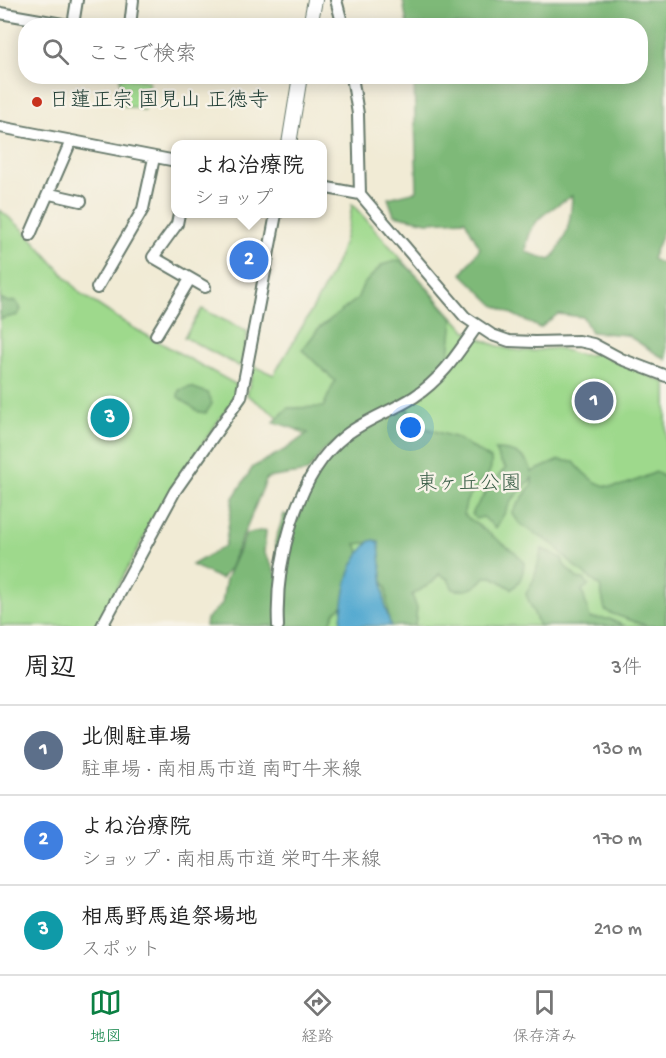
<!DOCTYPE html>
<html lang="ja">
<head>
<meta charset="utf-8">
<style>
	body { margin:0; font-family:"Gochi Hand","Klee One",sans-serif; background:#f2f2f2; color:#222 }
	.you { position:absolute; left:411px; top:428px; width:21px; height:21px; margin:-15px; border:4px solid #fff; border-radius:50%; background:#1a73e8; box-shadow:0 0 0 9px #1a73e833 }
	.badge { display:grid; place-items:center; width:39px; height:39px; border-radius:50%; background:#0b8043; color:#fff; font-size:20px; font-weight:700 }
	.pin { position:absolute; translate:-50% -50%; border:3px solid #fff; box-shadow:0 2px 6px #0006 }
	.popup { position:absolute; left:171px; top:140px; width:156px; height:78px; box-sizing:border-box; display:grid; place-content:center; border-radius:12px; background:#fff; filter:drop-shadow(0 2px 4px #0005); font-size:20px; white-space:nowrap; color:#767676 }
	.popup b { font-size:22px; color:#222 }
	.popup::after { content:''; position:absolute; left:50%; top:100%; margin-left:-12px; border:12px solid transparent; border-top-color:#fff }
	.list { margin:0; padding:0; list-style:none }
	h2 { display:flex; justify-content:space-between; align-items:center; height:78px; margin:0; padding:0 24px; font-size:26px }
	h2 small { font-size:20px; font-weight:400; color:#767676 }
	.list li { display:grid; grid-template-columns:39px 1fr auto; gap:18px; align-items:center; box-sizing:border-box; height:90px; padding:0 24px; border-top:2px solid #e0e0e0 }
	.list b { display:block; font-size:22px; white-space:nowrap }
	.list p { margin:0; font-size:20px; white-space:nowrap; color:#767676 }
	.list em { font-size:20px; font-style:normal; color:#767676 }
	.icon { flex:none; width:33px; height:33px; fill:none; stroke:currentColor; stroke-width:2; stroke-linecap:round; stroke-linejoin:round }
	.map { position:relative; flex:none; width:666px; height:626px; overflow:hidden }
	.search { position:absolute; background:#fff; box-shadow:0 3px 15px #0003; left:18px; right:18px; top:18px; height:66px; display:flex; align-items:center; gap:15px; box-sizing:border-box; padding:0 21px; border-radius:24px; color:#767676; font-size:22px }
	.sheet { height:348px; background:#fff }
	nav { display:flex; justify-content:space-around; align-items:center; box-sizing:border-box; height:84px; border-top:2px solid #e0e0e0; background:#fff; font-size:16px; color:#767676 }
	nav a { display:grid; justify-items:center; gap:3px }
	nav .on { color:#0b8043 }
	.map>svg:first-child { display:block }
	.green { fill:#9ed98c; stroke:#5e8b60; stroke-width:1.5 }
	.forest { fill:#7eb978; stroke:#4e7b56; stroke-width:1.5; fill-rule:evenodd }
	.water { fill:#53a9d0; stroke:#397382; stroke-width:1.5 }
	.lines { fill:none; stroke-linecap:round; stroke-linejoin:round }
	.minor-casing { stroke:#687a6c; stroke-width:14 }
	.tertiary-casing { stroke:#687a6c; stroke-width:16 }
	.minor { stroke:#fff; stroke-width:10 }
	.tertiary { stroke:#fff; stroke-width:14 }
	.poi-dot { fill:#c8321e; stroke:#f7f3e8; stroke-width:2 }
	.labels { text-anchor:middle; dominant-baseline:central; stroke-width:5; stroke-linejoin:round; paint-order:stroke }
	.poi-label { font-size:21px; fill:#1f3d34; stroke:#f7f3e8; text-anchor:start }
	.park-label { font-size:21px; fill:#385c46; stroke:#f7f3e8 }
</style>
</head>
<body>
<div class="map">
<svg width="666" height="626" viewBox="0 0 666 626">
	<rect width="100%" height="100%" fill="#f7f3e8"/>
	<filter id="ink" filterUnits="userSpaceOnUse"><feTurbulence type="fractalNoise" baseFrequency=".0167" numOctaves="2"/><feDisplacementMap in="SourceGraphic" scale="12" xChannelSelector="R" yChannelSelector="G"/><feConvolveMatrix kernelMatrix="1 2 1 2 8 2 1 2 1" color-interpolation-filters="sRGB"/></filter>
	<filter id="wash" filterUnits="userSpaceOnUse"><feTurbulence type="fractalNoise" baseFrequency=".008" numOctaves="4" result="noise"/><feDisplacementMap in="SourceGraphic" scale="24" xChannelSelector="R" yChannelSelector="G"/><feGaussianBlur stdDeviation="1.35" result="paint"/><feColorMatrix in="noise" values="0 0 0 0 0 0 0 0 0 0 0 0 0 0 0 0 0 1.4 0 .05"/><feComposite in="paint" operator="in"/></filter>
	<g filter="url(#wash)">
		<rect width="100%" height="100%" fill="#f1ebd5"/>
		<!-- green -->
		<path class="green" d="M 120,77 L 149,81 L 144,110 L 120,105 Z
			M 352,204 L 465,330 C 487,343 506,352 532,351 C 539,351 554,346 561,349 C 572,353 585,358 596,353 L 666,383 L 666,626 L 281,626 L 283,589 L 301,506 L 330,453 L 247,395 L 254,366 L 274,375 C 303,322 346,265 352,204 Z
			M 0,210 L 24,230 L 81,294 L 130,326 L 239,386 L 236,395 L 161,505 L 97,626 L 0,626 Z
			M 202,309 L 248,332 L 241,367 L 184,337 Z"/>
		<!-- forest -->
		<path class="forest" d="M 403,0 L 666,0 L 666,231 L 664,229 L 652,259 L 666,266 L 666,360 L 627,335 L 591,332 L 583,317 L 558,314 L 540,328 L 494,305 L 462,274 L 480,248 L 465,220 L 427,222 L 394,215 L 388,198 L 417,191 L 414,77 L 640,76 L 640,26 L 407,25 ZM 572,196 C 571,221 567,241 550,260 L 526,252 C 528,220 546,212 572,196 Z
			M 399,260 C 425,279 431,297 453,319 L 449,355 L 435,376 L 415,393 L 326,448 L 307,472 L 267,478 L 229,569 L 221,579 L 192,565 L 225,546 L 233,498 L 253,467 L 286,449 L 308,433 L 274,422 L 288,408 L 323,407 L 335,381 L 302,350 L 319,328 L 357,299 L 363,285 L 382,265 Z
			M 0,298 L 8,302 L 16,301 L 21,309 L 18,315 L 0,319 Z
			M 191,387 L 208,393 L 212,404 L 206,413 L 199,412 L 178,397 L 179,390 Z
			M 406,407 L 419,426 L 457,438 L 491,459 C 494,479 475,485 467,500 C 465,504 465,510 463,514 L 517,554 L 524,563 C 523,575 521,581 512,589 L 493,577 L 485,577 C 476,588 467,593 453,589 L 448,579 L 439,574 L 433,582 L 412,595 L 417,608 L 415,626 L 389,626 L 386,587 L 374,570 L 379,541 L 356,544 L 362,556 L 354,596 L 335,612 L 329,626 L 284,626 L 288,584 L 279,562 L 275,542 L 284,514 L 298,520 C 303,506 307,488 314,476 C 334,440 371,423 406,407 Z
			M 495,450 C 512,450 527,454 532,472 L 559,460 L 574,462 C 603,498 619,488 656,472 L 666,478 L 666,626 L 647,626 L 610,613 L 605,610 L 600,586 L 574,566 L 554,545 L 520,524 L 512,513 L 532,484 L 532,478 L 512,500 L 496,528 L 483,517 L 476,519 L 472,514 C 477,504 498,475 506,468 L 500,461 Z
			M 264,530 L 266,531 L 264,552 L 283,585 L 282,626 L 205,626 L 206,619 L 222,604 L 226,579 L 246,534 Z
			M 542,549 L 562,558 L 564,565 L 578,579 L 584,579 L 589,585 L 582,590 L 590,618 L 610,619 L 625,626 L 539,626 L 526,594 L 534,579 Z"/>
		<!-- water -->
		<path class="water" d="M 375,540 L 379,543 L 385,607 L 391,626 L 340,626 C 345,592 344,567 370,541 Z"/>
	</g>
	<g filter="url(#ink)">
		<g class="lines">
			<!-- minor casing -->
			<g class="minor-casing">
				<path id="minor" d="M 336,0 L 343,26
					M 0,13 L 74,26
					M 73,25 L 77,0
					M 130,26 L 133,0
					M 352,76 L 358,114 L 360,194
					M 0,127 L 176,161
					M 322,187 L 360,194 L 465,317 L 492,335 L 509,341 L 535,342 L 579,341 L 593,344 L 621,359 L 666,376
					M 50,194 L 81,201
					M 179,214 L 177,224 L 153,257 L 205,287
					M 30,235 L 71,141
					M 97,288 L 143,209 L 154,158
					M 156,335 L 190,279
					M 102,626 L 175,491 L 241,397 L 276,214
					M 278,626 C 275,564 295,474 346,435 C 367,419 392,411 414,397 C 442,379 458,353 477,326"/>
			</g>
			<!-- tertiary casing -->
			<g class="tertiary-casing">
				<path id="tertiary" d="M 310,26 L 315,0
					M 289,144 L 300,76"/>
			</g>
			<!-- minor -->
			<use href="#minor" class="minor"/>
			<!-- tertiary -->
			<use href="#tertiary" class="tertiary"/>
		</g>
	</g>
	<!-- markers -->
	<circle class="poi-dot" cx="37" cy="102" r="6"/>
	<g class="labels">
		<!-- poi labels -->
		<g class="poi-label">
			<text x="49" y="102">日蓮正宗 国見山 正徳寺</text>
		</g>
		<!-- park labels -->
		<g class="park-label">
			<text x="469" y="485">東ヶ丘公園</text>
		</g>
	</g>
</svg>
<div class="you"></div>
<div class="pin badge" style="left:594px;top:401px;background:#5c6f8a">1</div>
<div class="pin badge" style="left:249px;top:260px;background:#3f7fe0">2</div>
<div class="popup"><b>よね治療院</b>ショップ</div>
<div class="pin badge" style="left:110px;top:418px;background:#0f9aa8">3</div>
<div class="search"><svg class="icon" aria-label="search" viewBox="0 0 24 24"><circle cx="10" cy="10" r="6"/><path d="M15 15l6 6"/></svg>ここで検索</div>
</div>
<section class="sheet">
<h2>周辺<small>3件</small></h2>
<ul class="list">
<li><span class="badge" style="background:#5c6f8a">1</span><div><b>北側駐車場</b><p>駐車場 · 南相馬市道 南町牛来線</p></div><em>130 m</em></li>
<li><span class="badge" style="background:#3f7fe0">2</span><div><b>よね治療院</b><p>ショップ · 南相馬市道 栄町牛来線</p></div><em>170 m</em></li>
<li><span class="badge" style="background:#0f9aa8">3</span><div><b>相馬野馬追祭場地</b><p>スポット</p></div><em>210 m</em></li>
</ul>
</section>
<nav>
<a class="on"><svg class="icon" aria-label="map" viewBox="0 0 24 24"><path d="M3 6l6-2 6 2 6-2v14l-6 2-6-2-6 2zM9 4v14M15 6v14"/></svg>地図</a>
<a><svg class="icon" aria-label="directions" viewBox="0 0 24 24"><path d="M12 3l9 9-9 9-9-9zM9 14v-3h6M13 9l2 2-2 2"/></svg>経路</a>
<a><svg class="icon" aria-label="saved" viewBox="0 0 24 24"><path d="M7 4h10v16l-5-4-5 4z"/></svg>保存済み</a>
</nav>
</body>
</html>
